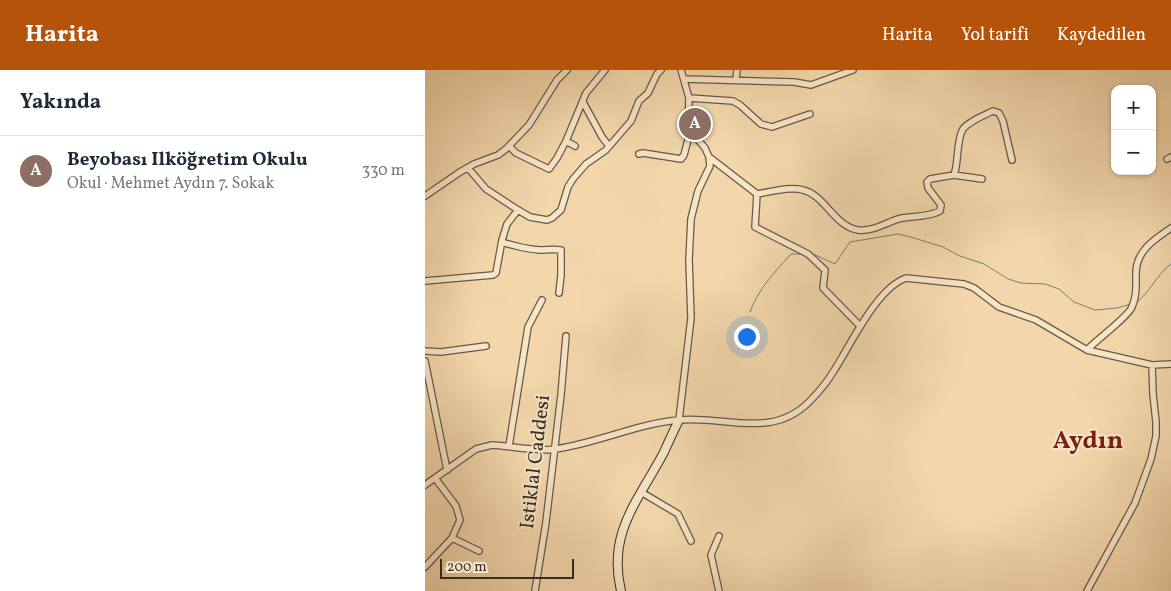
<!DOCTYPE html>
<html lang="tr">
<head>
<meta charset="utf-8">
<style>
	body { margin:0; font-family:Vollkorn,serif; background:#f2f2f3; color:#1f2937 }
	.controls { position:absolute; right:15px; top:15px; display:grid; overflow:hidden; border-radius:10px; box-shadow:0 1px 4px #0004 }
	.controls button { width:45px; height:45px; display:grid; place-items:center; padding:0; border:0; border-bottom:1px solid #e0e1e3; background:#fff; color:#1f2937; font:25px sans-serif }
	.scale { position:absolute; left:15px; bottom:12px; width:134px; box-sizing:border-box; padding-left:5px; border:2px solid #3a2d24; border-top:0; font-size:14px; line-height:18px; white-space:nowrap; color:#3a2d24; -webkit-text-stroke:4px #f7e5c8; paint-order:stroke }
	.you { position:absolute; left:321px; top:266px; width:18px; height:18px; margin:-12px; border:4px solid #fff; border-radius:50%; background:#1a73e8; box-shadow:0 0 0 8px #1a73e833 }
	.badge { display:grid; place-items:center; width:32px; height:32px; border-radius:50%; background:#b45309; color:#fff; font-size:16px; font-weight:700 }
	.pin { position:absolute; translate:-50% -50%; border:2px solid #fff; box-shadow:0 1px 5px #0006 }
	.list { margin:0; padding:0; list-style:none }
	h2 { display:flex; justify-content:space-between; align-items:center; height:65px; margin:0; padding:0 20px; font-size:21px }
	h2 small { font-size:16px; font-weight:400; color:#747a83 }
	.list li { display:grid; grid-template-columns:32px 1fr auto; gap:15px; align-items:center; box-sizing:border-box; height:70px; padding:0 20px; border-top:1px solid #e0e1e3 }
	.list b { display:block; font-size:19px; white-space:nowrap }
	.list p { margin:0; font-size:16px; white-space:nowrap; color:#747a83 }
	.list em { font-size:16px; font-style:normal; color:#747a83 }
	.map { position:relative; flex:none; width:746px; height:521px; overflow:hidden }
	header { display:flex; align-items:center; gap:30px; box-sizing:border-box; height:70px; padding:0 25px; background:#b45309; color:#fff }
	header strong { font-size:24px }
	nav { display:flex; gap:28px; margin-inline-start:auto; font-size:18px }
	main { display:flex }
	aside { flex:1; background:#fff }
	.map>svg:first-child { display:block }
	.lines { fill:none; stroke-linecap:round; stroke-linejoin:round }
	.stream { stroke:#748176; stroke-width:1 }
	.street-casing { stroke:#685846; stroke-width:8 }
	.secondary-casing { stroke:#3a2d24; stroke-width:10 }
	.street { stroke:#f7e5c8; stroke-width:5.5 }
	.secondary { stroke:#f7e5c8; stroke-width:8 }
	.labels { text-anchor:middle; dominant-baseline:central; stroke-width:4; stroke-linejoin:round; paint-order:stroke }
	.street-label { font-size:20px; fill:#3a2d24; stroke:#f7e5c8 }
	.district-label { font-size:25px; font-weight:bold; fill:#7a1f14; stroke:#f7e5c8 }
</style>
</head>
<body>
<header>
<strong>Harita</strong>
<nav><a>Harita</a><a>Yol tarifi</a><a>Kaydedilen</a></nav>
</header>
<main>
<aside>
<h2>Yakında<small></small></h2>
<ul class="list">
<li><span class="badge" style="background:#8d6e63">A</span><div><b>Beyobası Ilköğretim Okulu</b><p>Okul · Mehmet Aydın 7. Sokak</p></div><em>330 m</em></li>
</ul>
</aside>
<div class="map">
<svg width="746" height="521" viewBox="0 0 746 521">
	<rect width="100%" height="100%" fill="#f3d7ab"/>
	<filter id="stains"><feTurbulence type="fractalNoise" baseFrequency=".004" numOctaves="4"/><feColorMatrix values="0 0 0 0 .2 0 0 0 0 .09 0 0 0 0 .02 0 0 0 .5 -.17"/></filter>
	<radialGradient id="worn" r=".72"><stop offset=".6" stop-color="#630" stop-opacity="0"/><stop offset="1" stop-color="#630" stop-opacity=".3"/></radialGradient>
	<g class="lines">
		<!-- stream -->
		<path class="stream" d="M 386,183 L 410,194 L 425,172 L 473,164 L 489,168 L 518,177 L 535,186 L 559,194 L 583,209 L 596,213 L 620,214 L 634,219 L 649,232 L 670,240 L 692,238 L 706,234
			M 712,232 C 726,221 732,204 746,194
			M 325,242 C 333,219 350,202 366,184 L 377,184"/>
		<!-- street casing -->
		<g class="street-casing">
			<path id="street" d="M 259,9 L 369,12 L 386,15 L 428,0
				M 311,9 L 312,0
				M 264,28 L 308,31 L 315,35 L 336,54 L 347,57 L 385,44
				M 158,32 L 177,67 L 184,76
				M 84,76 L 91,83 L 124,99 L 132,88 L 141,71
				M 150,76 L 141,71 L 161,23 L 180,0
				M 214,84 L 218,83 L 256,89 L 259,85 L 265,62
				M 284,87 L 332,124 L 330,157 L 383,184 L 400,200 L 398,218 L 435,256
				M 742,89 L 746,87
				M 43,98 L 61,119 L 93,140 L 105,147 L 122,150 L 127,148 L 136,140 L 143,117 L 148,109 L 161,94 L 181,80 L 206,51 L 214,31 L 223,23 L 232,4 L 236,0
				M 529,105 C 534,92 531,70 538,59 C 544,51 560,45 568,41 L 574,43 L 578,51 L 587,90
				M 332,124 C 346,122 364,116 378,120 C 400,125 409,156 433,160 C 449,162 463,151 477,148 C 490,146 504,147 515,141 L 516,135 L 503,118 L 502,112 L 505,109 L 529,105 L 557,109
				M 0,126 L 35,102 L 49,94 L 73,85 L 81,79 L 104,55 L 132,10 L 142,0
				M 77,172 C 89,176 102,179 115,180 C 122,180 128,179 136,180 L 136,205 L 134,223
				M 0,211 L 68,205 L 71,203 L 77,170 L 82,154 L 93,140
				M 662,280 C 671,270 703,247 707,237 C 712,225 711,215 711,202 C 712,180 729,170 746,158
				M 0,281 L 16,282 L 61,276
				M 0,291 L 22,400
				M 254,350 L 266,248 L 264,190 L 266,149 L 273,121 L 285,96 L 284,87 L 280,78 L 263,58 L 264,28 L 256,0
				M 84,376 L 103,257 L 117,230
				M 0,415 L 51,379 L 67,375 C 84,376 116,382 131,379 C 173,373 211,354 253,350 C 299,345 346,370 384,332 C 394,322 403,311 410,299 C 426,274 452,218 481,208 L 539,214 L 549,218 L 574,237 L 611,250 L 662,280 L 727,295 L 746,294
				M 216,422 L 253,444 L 266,471
				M 27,468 L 54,481
				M 0,497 L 27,468 L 35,450 L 31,436 L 10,408
				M 110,521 L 121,452 L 136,325 L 141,266
				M 294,521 L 286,485 L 294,466
				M 662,521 L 710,433 L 726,389 L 731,366 L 731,352 L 728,324 L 727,295"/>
		</g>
		<!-- secondary casing -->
		<g class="secondary-casing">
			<path id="secondary" d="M 196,521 C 182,462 214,430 239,382 C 244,371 249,360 254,350"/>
		</g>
		<!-- street -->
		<use href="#street" class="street"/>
		<!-- secondary -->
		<use href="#secondary" class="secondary"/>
	</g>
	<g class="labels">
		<!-- street labels -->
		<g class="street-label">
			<text transform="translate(111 392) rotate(-83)">Istiklal Caddesi</text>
		</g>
		<!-- district labels -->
		<g class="district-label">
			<text x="663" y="371">Aydın</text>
		</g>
	</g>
	<rect width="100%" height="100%" filter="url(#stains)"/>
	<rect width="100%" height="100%" fill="url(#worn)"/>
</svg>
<div class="controls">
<button>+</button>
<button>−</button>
</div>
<div class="scale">200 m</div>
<div class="you"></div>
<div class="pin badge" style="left:270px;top:54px;background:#8d6e63">A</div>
</div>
</main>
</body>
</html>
